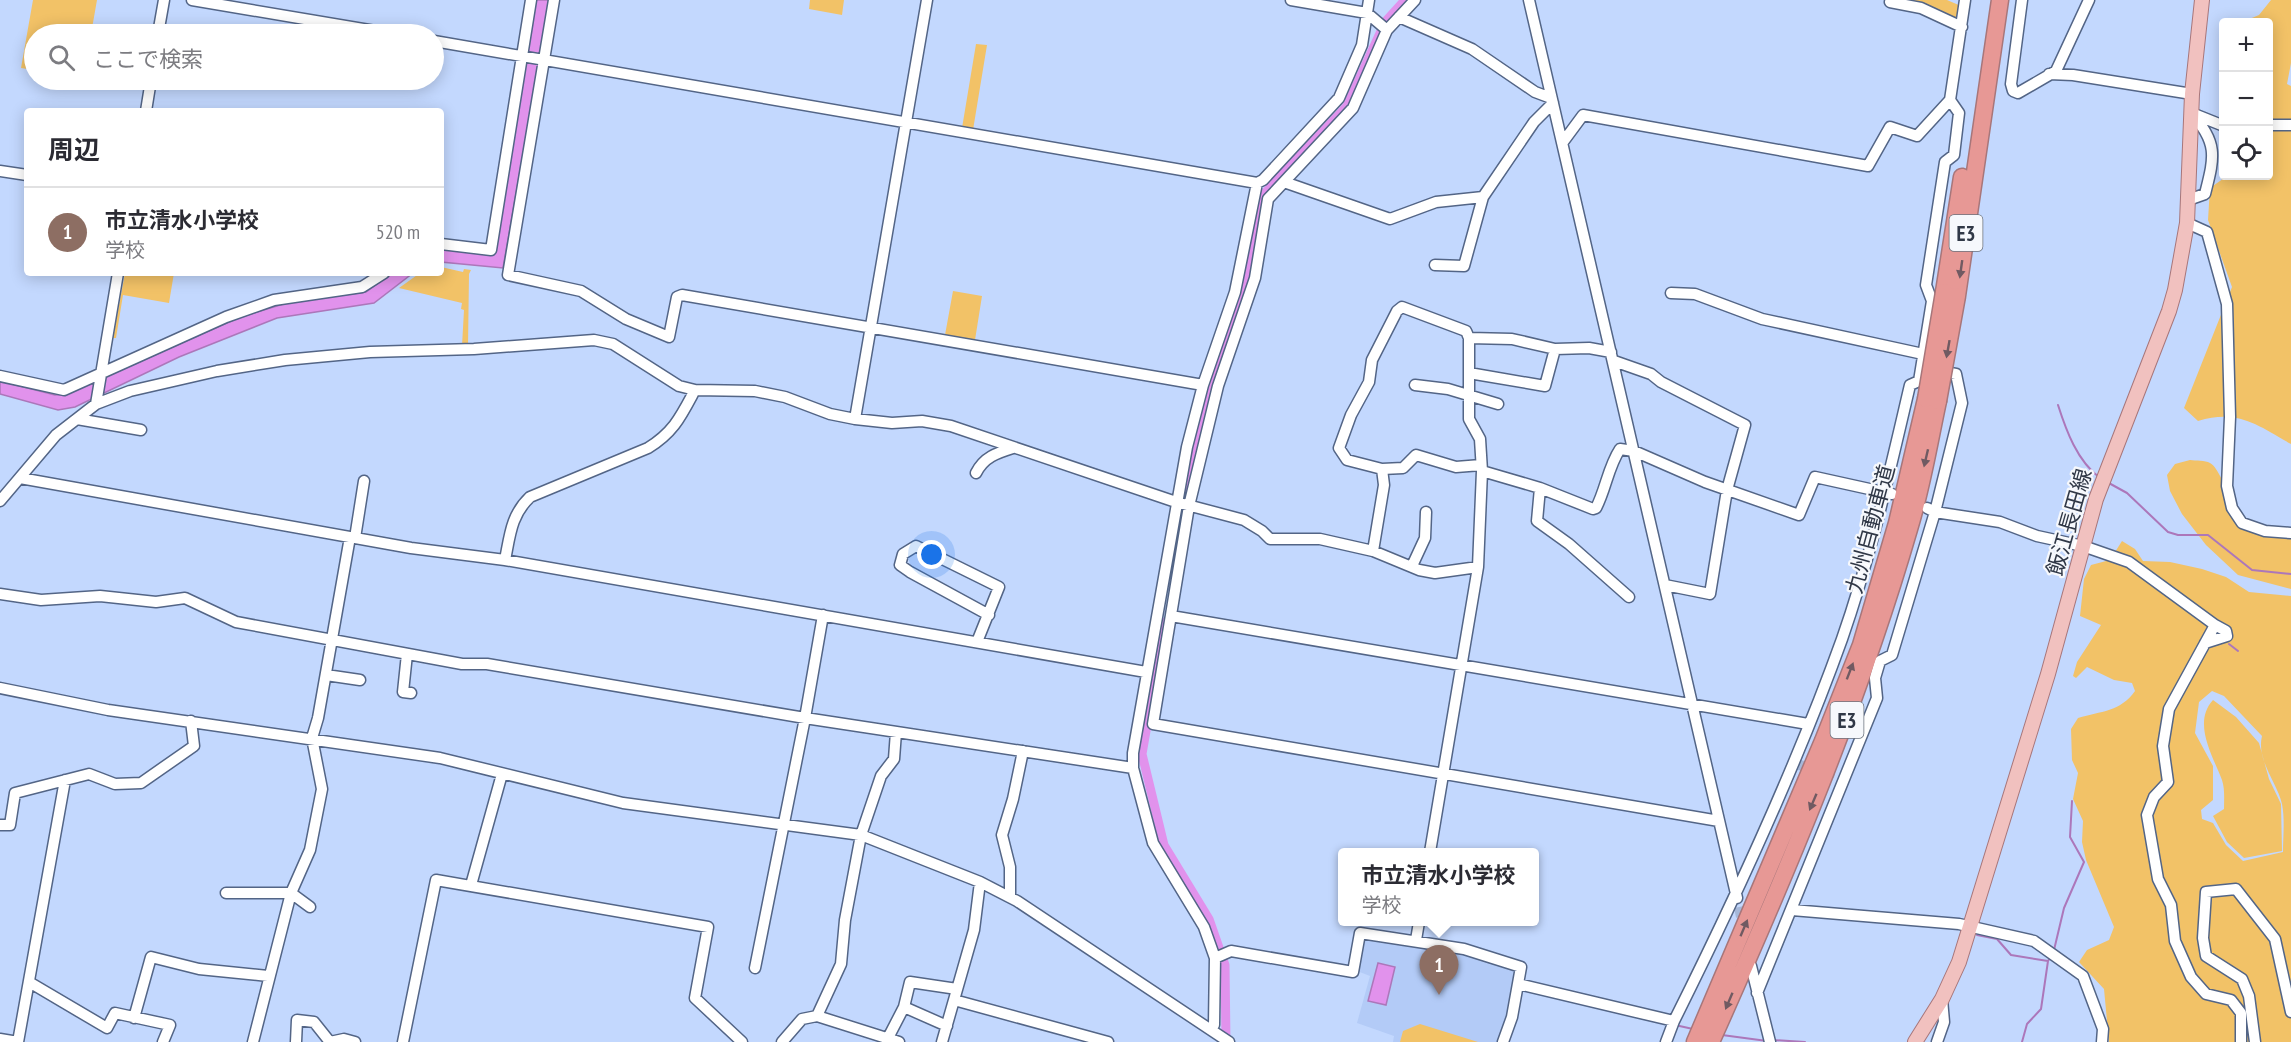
<!DOCTYPE html>
<html lang="ja">
<head>
<meta charset="utf-8">
<style>
	body { margin:0; font-family:"PT Sans Narrow","Noto Sans JP",sans-serif; background:#f2f2f3; color:#2b2b33 }
	.controls { position:absolute; right:18px; top:18px; display:grid; overflow:hidden; border-radius:6px; box-shadow:0 3px 15px #0003 }
	.controls button { width:54px; height:54px; display:grid; place-items:center; padding:0; border:0; border-bottom:2px solid #e1e1e2; background:#fff; color:#2b2b33; font:30px sans-serif }
	.you { position:absolute; left:932px; top:555px; width:21px; height:21px; margin:-15px; border:4px solid #fff; border-radius:50%; background:#1a73e8; box-shadow:0 0 0 9px #1a73e833 }
	.badge { display:grid; place-items:center; width:39px; height:39px; border-radius:50%; background:#2563eb; color:#fff; font-size:20px; font-weight:700 }
	.pin { position:absolute; translate:-50% -50px; filter:drop-shadow(0 2px 3px #0008) }
	.pin::after { content:''; position:absolute; top:32px; width:21px; height:18px; background:inherit; clip-path:polygon(0 0,100% 0,50% 100%) }
	.popup { position:absolute; left:1338px; top:848px; width:201px; height:78px; box-sizing:border-box; display:grid; place-content:center; border-radius:6px; background:#fff; filter:drop-shadow(0 2px 4px #0005); font-size:20px; white-space:nowrap; color:#7c7c81 }
	.popup b { font-size:22px; color:#2b2b33 }
	.popup::after { content:''; position:absolute; left:50%; top:100%; margin-left:-12px; border:12px solid transparent; border-top-color:#fff }
	.list { margin:0; padding:0; list-style:none }
	h2 { display:flex; justify-content:space-between; align-items:center; height:78px; margin:0; padding:0 24px; font-size:26px }
	h2 small { font-size:20px; font-weight:400; color:#7c7c81 }
	.list li { display:grid; grid-template-columns:39px 1fr auto; gap:18px; align-items:center; box-sizing:border-box; height:90px; padding:0 24px; border-top:2px solid #e1e1e2 }
	.list b { display:block; font-size:22px; white-space:nowrap }
	.list p { margin:0; font-size:20px; white-space:nowrap; color:#7c7c81 }
	.list em { font-size:20px; font-style:normal; color:#7c7c81 }
	.icon { flex:none; width:33px; height:33px; fill:none; stroke:currentColor; stroke-width:2; stroke-linecap:round; stroke-linejoin:round }
	.map { position:relative; flex:none; width:2291px; height:1042px; overflow:hidden }
	.search { position:absolute; background:#fff; box-shadow:0 3px 15px #0003; left:24px; top:24px; width:420px; height:66px; display:flex; align-items:center; gap:15px; box-sizing:border-box; padding:0 21px; border-radius:33px; color:#7c7c81; font-size:22px }
	.panel { position:absolute; background:#fff; box-shadow:0 3px 15px #0003; left:24px; top:108px; width:420px; height:168px; border-radius:6px }
	.map>svg:first-child { display:block }
	.built { fill:#b3cbf7 }
	.green { fill:#f2c267; fill-rule:evenodd }
	.water { fill:#e192ec; stroke:#ac77ba; stroke-width:1.5 }
	.lines { fill:none; stroke-linecap:round; stroke-linejoin:round }
	.stream { stroke:#ac77ba; stroke-width:2 }
	.canal { stroke:#e192ec; stroke-width:9 }
	.minor-tunnel { stroke:#a6b8d9; stroke-width:10; stroke-dasharray:10 5; stroke-linecap:butt }
	.minor-casing { stroke:#536586; stroke-width:13 }
	.major-casing { stroke:#a7767a; stroke-width:16 }
	.highway-casing { stroke:#a7767a; stroke-width:19 }
	.minor { stroke:#fff; stroke-width:10 }
	.major { stroke:#f1c1bf; stroke-width:14 }
	.highway { stroke:#e79895; stroke-width:16 }
	.highway-bridge-casing { stroke:#a7767a; stroke-width:19; stroke-linecap:butt }
	.highway-bridge { stroke:#e79895; stroke-width:16 }
	.oneway { fill:#705a62 }
	.labels { text-anchor:middle; dominant-baseline:central; stroke-width:4.5; stroke-linejoin:round; paint-order:stroke }
	.shield { fill:#f6f8fc; stroke:#6b727d; stroke-width:1.5 }
	.shield-label { font-size:21px; font-weight:bold; fill:#303847 }
	.street-label { font-size:22px; fill:#303847; stroke:#f6f8fc }
</style>
</head>
<body>
<div class="map">
<svg width="2291" height="1042" viewBox="0 0 2291 1042">
	<rect width="100%" height="100%" fill="#c3d8fe"/>
	<!-- built -->
	<path class="built" d="M 1362,938 L 1462,952 L 1515,968 L 1510,1015 L 1500,1042 L 1393,1042 L 1394,1036 L 1357,1023 L 1370,976 L 1357,971 Z"/>
	<!-- green -->
	<path class="green" d="M 33,0 L 97,0 L 91,34 L 34,34 L 34,70 L 21,68 Z
		M 810,0 L 844,0 L 842,15 L 809,9 Z
		M 1895,0 L 1947,0 L 1961,6 L 1959,21 Z
		M 2271,0 L 2291,0 L 2291,63 L 2287,84 L 2291,86 L 2291,444 C 2257,425 2238,409 2198,421 L 2184,408 L 2232,287 L 2208,220 L 2210,188 L 2227,176 L 2268,176 L 2268,22 L 2248,22 L 2247,20 L 2259,15 Z
		M 976,44 L 987,45 L 973,130 L 962,128 Z
		M 441,267 L 463,272 L 464,269 L 471,270 L 469,274 L 468,346 L 462,346 L 464,310 L 461,309 L 462,303 L 399,288 L 420,273 L 441,273 Z
		M 125,273 L 174,273 L 169,303 L 123,295 L 116,338 L 113,338 Z
		M 953,291 L 982,296 L 975,340 L 945,335 Z
		M 2190,460 C 2196,461 2205,460 2210,463 C 2221,468 2235,514 2241,528 L 2267,537 L 2291,537 L 2291,589 L 2238,575 L 2206,545 L 2182,514 L 2170,491 L 2167,475 L 2175,464 Z
		M 2122,541 L 2135,549 L 2143,561 L 2170,562 L 2202,569 L 2226,577 L 2249,592 L 2291,596 L 2291,1042 L 2109,1042 L 2104,989 L 2079,962 L 2087,950 L 2109,940 L 2114,927 L 2086,860 L 2082,842 L 2083,821 L 2073,799 L 2078,773 L 2072,760 L 2071,729 L 2078,718 C 2101,711 2120,712 2135,691 L 2132,683 L 2114,680 L 2087,667 L 2076,678 L 2073,676 L 2077,662 L 2101,625 L 2080,616 L 2084,579 L 2091,565 L 2110,560 ZM 2212,691 L 2224,696 L 2262,736 C 2256,760 2277,782 2282,804 C 2285,819 2283,837 2283,852 L 2243,861 L 2226,845 L 2213,823 L 2202,819 L 2201,810 L 2213,800 L 2213,766 L 2195,733 L 2199,702 Z
		M 2213,700 L 2236,717 L 2259,743 L 2269,779 L 2281,804 L 2282,851 L 2244,858 L 2227,842 L 2213,816 L 2224,809 C 2224,800 2225,789 2222,780 C 2213,756 2192,723 2213,700 Z
		M 1420,1024 L 1478,1042 L 1400,1042 L 1403,1031 Z"/>
	<!-- water -->
	<path class="water" d="M 536,0 L 550,0 L 503,268 L 441,262 L 441,249 L 493,255 Z
		M 392,273 L 413,273 L 374,303 L 277,318 L 179,357 L 75,407 L 58,410 L 0,394 L 0,381 L 55,395 L 67,394 L 238,318 L 290,302 L 366,292 Z
		M 1378,963 L 1395,967 L 1386,1005 L 1368,1001 Z"/>
	<g class="lines">
		<!-- stream -->
		<path class="stream" d="M 2058,405 C 2066,430 2077,461 2100,478
			M 2107,482 L 2127,493 L 2168,532 L 2178,535 L 2208,535 L 2252,570 L 2291,574
			M 2229,644 L 2238,651
			M 1977,935 L 1997,939 L 2011,955 L 2048,961 L 2050,958
			M 2054,950 L 2064,908 L 2084,862 L 2070,837 L 2072,801
			M 1675,1025 L 1693,1029
			M 1722,1035 L 1767,1041
			M 1772,1040 L 1805,1042
			M 2022,1042 L 2027,1024 L 2041,1009 L 2048,961"/>
		<!-- canal -->
		<path class="canal" d="M 1186,496 L 1212,384 L 1246,285 L 1264,194 L 1347,106 L 1385,22 L 1405,0
			M 1165,622 L 1142,754 L 1164,845 L 1209,919 L 1225,965 L 1226,1042"/>
		<!-- minor-tunnel -->
		<path class="minor-tunnel" d="M 1799,765 L 1835,773
			M 1739,907 L 1743,927"/>
		<!-- minor casing -->
		<g class="minor-casing">
			<path id="minor" d="M 192,0 L 393,34
				M 554,0 L 508,275 L 581,291 L 626,319 L 669,337 L 677,297 L 682,295 L 1203,385
				M 1291,0 L 1367,13 L 1387,30
				M 1415,0 L 1387,30 L 1353,108 L 1268,199 L 1255,278 L 1218,386 L 1189,506 L 1153,724 L 1719,821
				M 1529,0 L 1737,898
				M 1891,0 L 1890,2 L 1921,8 L 1962,27
				M 2022,0 L 2011,84 L 2013,91 L 2018,93 L 2056,71 L 2089,0
				M 1399,17 L 1472,49 L 1535,92 L 1551,98
				M 158,34 L 164,0
				M 434,41 L 1257,183 L 1263,180 L 1339,98 L 1362,45 L 1369,0
				M 2049,74 L 2073,75 L 2192,94
				M 146,111 L 151,80
				M 2194,114 L 2224,126
				M 2268,125 L 2291,125
				M 1563,142 L 1583,115 L 1868,166 L 1890,127 L 1917,136 L 1950,100 L 1965,0
				M 0,171 L 27,175
				M 1284,182 L 1390,219 L 1436,202 L 1483,197
				M 2188,200 L 2205,194 C 2214,158 2219,143 2191,113
				M 2187,223 L 2207,232 L 2227,304 L 2230,417 L 2227,486 L 2232,508 L 2242,523 L 2265,531 L 2291,533
				M 441,244 L 491,250 L 531,0
				M 1435,265 L 1464,266 L 1483,197 L 1534,122 L 1553,103
				M 1671,293 L 1695,294 L 1762,319 L 1923,354
				M 1469,338 L 1512,339 L 1555,349 L 1589,348 L 1611,352
				M 1614,361 L 1651,374 L 1661,382 L 1745,425 L 1727,490 L 1710,594 L 1665,585
				M 1469,373 L 1545,386 L 1555,349
				M 0,376 L 64,390 L 226,317 L 274,300 L 362,287 L 384,273
				M 1415,385 L 1448,389 L 1498,404
				M 96,404 L 118,273
				M 77,419 L 141,430
				M 855,419 L 927,0
				M 1382,469 L 1403,468 L 1416,455 L 1456,467 L 1481,465
				M 1482,471 L 1540,488 L 1593,509 L 1596,508 C 1606,489 1608,467 1620,449 L 1634,451 L 1705,482 L 1799,515 L 1815,477 L 1892,494
				M 976,473 C 984,457 997,453 1013,448
				M 20,478 L 411,548 L 505,560 L 1146,672
				M 1540,488 L 1537,521 L 1569,544 L 1629,597
				M 0,501 L 56,435 L 96,404 L 130,391 L 217,371 L 285,360 L 370,352 L 474,349 L 594,340 L 613,344 L 679,386 L 695,390 L 755,391 L 785,397 L 830,414 L 855,419 L 892,423 L 922,421 L 951,426 L 1176,502 L 1244,520 L 1262,531 L 1270,539 L 1320,539 L 1373,551 L 1419,570 L 1435,573 L 1478,567
				M 1927,508 L 1935,512 L 2000,522 L 2037,536 L 2083,546 L 2129,562 L 2215,625 L 2169,709 L 2163,746 L 2168,782 L 2154,797 L 2147,815 L 2158,879 L 2171,905 L 2175,941 L 2191,977 L 2206,994 L 2231,1000 L 2241,1013 L 2241,1042
				M 355,538 L 364,481
				M 1373,551 L 1384,485 L 1382,469 L 1347,460 L 1339,448 L 1351,415 L 1369,382 L 1372,360 L 1397,311 L 1402,307 L 1466,331 L 1469,338 L 1469,419 L 1480,439 L 1482,471 L 1478,567 L 1430,852
				M 505,560 C 510,535 511,515 530,497 L 648,448 C 674,432 681,416 695,390
				M 1412,566 L 1425,538 L 1426,512
				M 0,594 L 41,600 L 100,596 L 156,602 L 185,598 L 236,622 L 462,664 L 487,664 L 805,718 L 1133,768
				M 1171,616 L 1808,724
				M 977,642 L 999,587 L 916,546 L 903,554 L 900,565 L 910,572 L 989,615
				M 2205,643 L 2227,636 L 2226,631 L 2215,625
				M 407,654 L 403,692 L 411,693
				M 326,675 L 360,680
				M 0,688 L 108,710 L 440,758 L 623,803 L 861,835 L 980,882 L 1017,901 L 1229,1042
				M 0,825 L 10,825 L 15,793 L 89,774 L 115,784 L 141,783 L 194,746 L 191,721
				M 471,885 L 502,774
				M 226,893 L 291,893 L 310,907
				M 1010,897 L 1010,867 L 1002,835 L 1013,799 L 1023,751
				M 1792,910 L 1959,924 L 2034,941 L 2083,976 L 2103,1029 L 2102,1042
				M 1416,940 L 1419,922
				M 1215,958 L 1231,951 L 1353,972 L 1360,933 L 1464,949 L 1521,967 L 1512,1017 L 1503,1042
				M 1751,966 L 1770,1042
				M 755,968 L 805,718 L 823,615
				M 29,982 L 107,1028 L 115,1013 L 170,1025 L 163,1042
				M 1518,984 L 1674,1021
				M 1757,993 L 1877,698 L 1875,678 L 1880,661 L 1892,655 L 1935,512 L 1962,403 L 1956,374 L 1939,371
				M 954,1000 L 1108,1042
				M 904,1007 L 910,982 L 957,989
				M 817,1016 L 841,964 L 845,920 L 861,835 L 881,776 L 894,759 L 896,732
				M 134,1018 L 151,957 L 199,969 L 268,976
				M 1214,1025 L 1215,958 L 1204,927 L 1153,843 L 1133,768 L 1133,753 L 1187,447 L 1203,385 L 1235,292 L 1257,183
				M 888,1038 L 904,1007 L 947,1026
				M 0,1039 L 18,1042
				M 18,1042 L 65,780
				M 253,1042 L 291,893 L 310,850 L 322,789 L 312,738 L 318,718 L 350,537
				M 296,1042 L 297,1020 L 314,1022 L 330,1042 L 344,1039 L 355,1042
				M 403,1042 L 436,880 L 708,927 L 695,998 L 742,1042
				M 782,1042 L 802,1019 L 817,1016 L 899,1042
				M 942,1042 L 974,930 L 980,882
				M 1666,1042 L 1674,1021 C 1736,897 1795,770 1842,639 C 1871,556 1890,470 1910,385 L 1919,381 L 1932,301 L 1926,285 L 1945,162 L 1954,155 L 1959,113 L 1950,100
				M 1937,1042 L 1944,1022 L 1942,999
				M 2255,1042 L 2249,996 L 2242,979 L 2206,956 L 2203,938 L 2206,892 L 2236,889 L 2275,939 L 2291,1012"/>
		</g>
		<!-- major casing -->
		<g class="major-casing">
			<path id="major" d="M 1915,1042 L 1942,999 L 1959,962 L 2048,674 L 2096,499 L 2169,311 L 2175,290 L 2187,223 L 2192,94 L 2202,0"/>
		</g>
		<!-- highway casing -->
		<g class="highway-casing">
			<path id="highway" d="M 1944,292 L 1962,177
				M 1957,296 L 2000,0
				M 1695,1042 L 1823,741 L 1861,645 L 1897,523 L 1926,399
				M 1711,1042 C 1786,875 1858,705 1909,529 C 1922,487 1929,443 1938,401"/>
		</g>
		<!-- minor -->
		<use href="#minor" class="minor"/>
		<!-- major -->
		<use href="#major" class="major"/>
		<!-- highway -->
		<use href="#highway" class="highway"/>
		<!-- highway-bridge casing -->
		<g class="highway-bridge-casing">
			<path id="highway-bridge" d="M 1926,399 L 1944,292
				M 1938,401 L 1957,296"/>
		</g>
		<!-- highway-bridge -->
		<use href="#highway-bridge" class="highway-bridge"/>
	</g>
	<!-- one-way arrows -->
	<defs><path id="oneway-solid" d="M-6-.8H1V-3.2L6.5 0L1 3.2V.8H-6Z" transform="scale(1.5)"/></defs>
	<g class="oneway">
		<use href="#oneway-solid" transform="translate(1961 269) rotate(98)"/>
		<use href="#oneway-solid" transform="translate(1948 349) rotate(100)"/>
		<use href="#oneway-solid" transform="translate(1926 458) rotate(103)"/>
		<use href="#oneway-solid" transform="translate(1850 671) rotate(-69)"/>
		<use href="#oneway-solid" transform="translate(1813 802) rotate(113)"/>
		<use href="#oneway-solid" transform="translate(1744 928) rotate(-67)"/>
		<use href="#oneway-solid" transform="translate(1729 1001) rotate(113)"/>
	</g>
	<g class="labels">
		<!-- shield labels -->
		<g class="shield">
			<rect x="1949.5" y="215" width="33" height="36" rx="4.5"/>
			<rect x="1830.5" y="702" width="33" height="36" rx="4.5"/>
		</g>
		<g class="shield-label">
			<text x="1966" y="233">E3</text>
			<text x="1847" y="720">E3</text>
		</g>
		<!-- street labels -->
		<g class="street-label">
			<text transform="translate(2069 522) rotate(-74)">飯江長田線</text>
			<text transform="translate(1870 529) rotate(-75)">九州自動車道</text>
		</g>
	</g>
</svg>
<div class="controls">
<button>+</button>
<button>−</button>
<button><svg class="icon" aria-label="locate" viewBox="0 0 24 24"><circle cx="12" cy="12" r="6"/><path d="M12 2v4M12 18v4M2 12h4M18 12h4"/></svg></button>
</div>
<div class="you"></div>
<div class="pin badge" style="left:1439px;top:995px;background:#8d6e63">1</div>
<div class="popup"><b>市立清水小学校</b>学校</div>
<div class="search"><svg class="icon" aria-label="search" viewBox="0 0 24 24"><circle cx="10" cy="10" r="6"/><path d="M15 15l6 6"/></svg>ここで検索</div>
<section class="panel">
<h2>周辺<small></small></h2>
<ul class="list">
<li><span class="badge" style="background:#8d6e63">1</span><div><b>市立清水小学校</b><p>学校</p></div><em>520 m</em></li>
</ul>
</section>
</div>
</body>
</html>
